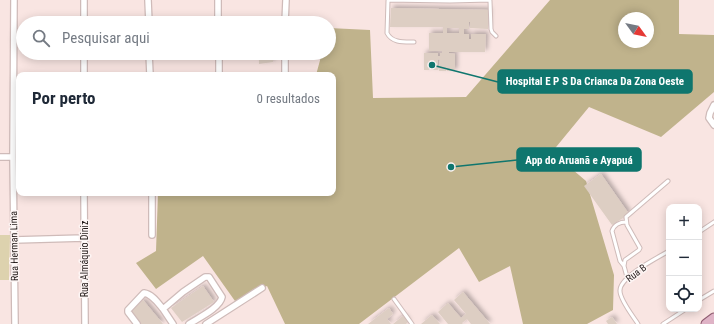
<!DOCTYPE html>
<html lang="pt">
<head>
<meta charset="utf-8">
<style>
	body { margin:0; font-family:"Roboto Condensed",sans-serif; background:#f2f2f3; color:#1f2937 }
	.controls { position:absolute; right:12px; bottom:12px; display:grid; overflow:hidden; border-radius:8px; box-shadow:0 2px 10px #0003 }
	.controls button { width:36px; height:36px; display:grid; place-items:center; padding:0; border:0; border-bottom:1px solid #e0e1e3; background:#fff; color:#1f2937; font:20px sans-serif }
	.compass { position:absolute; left:618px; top:12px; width:36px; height:36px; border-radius:50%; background:#fff; box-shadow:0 2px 10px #0003; rotate:123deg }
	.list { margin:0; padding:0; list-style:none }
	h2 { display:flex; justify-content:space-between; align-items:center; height:52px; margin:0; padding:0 16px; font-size:17px }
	h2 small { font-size:13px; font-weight:400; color:#747a83 }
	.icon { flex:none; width:22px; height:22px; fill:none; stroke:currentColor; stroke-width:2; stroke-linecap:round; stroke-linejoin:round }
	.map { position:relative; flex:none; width:714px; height:324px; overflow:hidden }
	.search { position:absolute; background:#fff; box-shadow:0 2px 10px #0003; left:16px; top:16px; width:320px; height:44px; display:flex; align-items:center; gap:10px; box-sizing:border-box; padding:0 14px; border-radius:22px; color:#747a83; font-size:15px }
	.panel { position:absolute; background:#fff; box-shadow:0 2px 10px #0003; left:16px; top:72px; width:320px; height:124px; border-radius:8px }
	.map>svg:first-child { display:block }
	.green { fill:#ddd2ae }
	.forest { fill:#c0b38c; fill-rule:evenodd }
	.building { fill:#ddcec3; fill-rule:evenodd; filter:url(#shadow) }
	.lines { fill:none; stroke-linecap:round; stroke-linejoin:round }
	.lane-casing { stroke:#cfbbb9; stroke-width:5 }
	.street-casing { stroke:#cfbbb9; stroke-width:8 }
	.primary-casing { stroke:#8e5c70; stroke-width:11 }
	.lane { stroke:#fff; stroke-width:3 }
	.street { stroke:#fff; stroke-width:5.5 }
	.primary { stroke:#dfb3c6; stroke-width:9 }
	.labels { text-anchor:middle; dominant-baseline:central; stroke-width:3; stroke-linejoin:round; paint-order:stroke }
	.street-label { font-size:10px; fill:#201918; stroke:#fdf5f4 }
	.leader { fill:none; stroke:#0f766e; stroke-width:1.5 }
	.callout-dot { fill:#0f766e; stroke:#fdf5f4; stroke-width:1.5 }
	.callout { fill:#0f766e; stroke:#0f766e; stroke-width:1.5 }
	.callout-label { font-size:11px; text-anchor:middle; font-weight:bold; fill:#fff }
</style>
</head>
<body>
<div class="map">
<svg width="714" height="324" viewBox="0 0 714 324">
	<defs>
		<filter id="shadow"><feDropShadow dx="2.5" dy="-2.5" stdDeviation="2" flood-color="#0004"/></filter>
	</defs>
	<rect width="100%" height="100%" fill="#f9e5e2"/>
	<!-- green -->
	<path class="green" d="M 0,235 L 10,235 L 9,280 L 0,280 Z"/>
	<!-- forest -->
	<path class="forest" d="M 550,0 L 679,0 L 679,34 L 714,35 L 714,92 L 661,137 L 589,107 L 552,152 L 586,181 L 614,275 L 613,310 L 587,324 L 523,324 L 510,266 L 479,282 L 459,248 L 359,324 L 285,324 L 267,286 L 235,301 L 203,256 L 156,289 L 136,263 L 156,251 L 158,193 L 333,193 L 333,75 L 316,75 L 322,53 L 329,53 L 329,28 L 370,30 L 373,98 L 466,97 ZM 624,18 L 648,18 L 648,42 L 624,42 Z"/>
	<!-- building -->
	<path class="building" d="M 391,8 L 489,10 L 488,29 L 470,28 L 470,22 L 469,22 L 469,29 L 464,29 L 464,34 L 469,34 L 469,39 L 471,39 L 471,34 L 486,34 L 485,52 L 449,52 L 449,53 L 455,54 L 455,71 L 447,71 L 447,65 L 446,71 L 439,71 L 440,60 L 438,59 L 438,70 L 431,70 L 431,64 L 429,64 L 429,70 L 424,70 L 424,53 L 438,53 L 438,56 L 440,56 L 440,53 L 442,53 L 442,51 L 429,51 L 429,33 L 443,33 L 443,27 L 390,27 ZM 447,28 L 459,28 L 459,33 L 447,33 Z
		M 259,53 L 273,53 L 273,62 L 259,64 Z
		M 601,174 L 629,214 L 612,225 L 584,186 Z
		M 203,286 L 214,302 L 182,322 L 171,308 Z
		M 463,292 L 490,324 L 471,324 L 467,319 L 462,323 L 463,324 L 448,324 L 438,312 L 448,303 L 461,318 L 466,314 L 454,300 Z
		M 143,300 L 163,324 L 140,324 L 130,312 Z
		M 389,308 L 393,314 L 387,319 L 391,324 L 368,324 Z
		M 432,315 L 440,324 L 421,324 Z
		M 403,316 L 408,322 L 406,324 L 393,324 Z
		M 612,317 L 617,324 L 608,324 L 606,321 Z"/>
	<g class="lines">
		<!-- lane casing -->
		<g class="lane-casing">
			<path id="lane" d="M 388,0 L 450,1 L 490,0
				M 388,1 L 387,33 C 392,43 404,42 414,42
				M 490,1 L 491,29 L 492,32 L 496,36
				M 699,232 L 714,222
				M 624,266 L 620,261 L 612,231 C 614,225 620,222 626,222
				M 627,277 L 624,266 L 625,260 L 639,250 L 640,248 L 627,225 L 626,217 L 668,181
				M 394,299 L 412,324
				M 699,300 L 714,291
				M 638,324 C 633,316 620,300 620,291 C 619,277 657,258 669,251
				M 663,324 L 686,309"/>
		</g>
		<!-- street casing -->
		<g class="street-casing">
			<path id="street" d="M 14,0 L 13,157 L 15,324
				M 84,0 L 84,23
				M 148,0 L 149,23
				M 218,0 L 218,23
				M 285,23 L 286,0
				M 84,53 L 84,75
				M 149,53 L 150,75
				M 219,53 L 219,75
				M 285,75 L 285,53
				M 714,105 L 710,113 L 709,118 L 714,125
				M 0,157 L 13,157
				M 84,193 L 85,324
				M 152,193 L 152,235
				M 14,240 L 84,238
				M 137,324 L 128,312 L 128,310 L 144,293 C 152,294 158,303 163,309
				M 173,324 L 163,309 L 183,292 L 205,277 L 209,277 L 222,297 C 220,308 198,318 189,324
				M 206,324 L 262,288"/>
		</g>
		<!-- primary casing -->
		<g class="primary-casing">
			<path id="primary" d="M 706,324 L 714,318"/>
		</g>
		<!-- lane -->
		<use href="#lane" class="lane"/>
		<!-- street -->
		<use href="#street" class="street"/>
		<!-- primary -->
		<use href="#primary" class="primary"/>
	</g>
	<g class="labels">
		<!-- street labels -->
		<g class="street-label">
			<text transform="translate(14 246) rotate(-91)">Rua Herman Lima</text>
			<text transform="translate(84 259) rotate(-90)">Rua Almáquio Diniz</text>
			<text transform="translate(636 273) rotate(-36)">Rua B</text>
		</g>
	</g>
	<!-- callouts -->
	<path class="leader" d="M432 65L498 82M451 167L517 160"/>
	<g class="callout-dot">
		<circle cx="432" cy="65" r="4"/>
		<circle cx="451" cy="167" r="4"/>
	</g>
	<g class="callout">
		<rect x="498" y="70" width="194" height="23" rx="4"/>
		<rect x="517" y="148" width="124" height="23" rx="4"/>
	</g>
	<g class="callout-label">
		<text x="595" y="85">Hospital E P S Da Crianca Da Zona Oeste</text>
		<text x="579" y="164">App do Aruanã e Ayapuá</text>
	</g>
</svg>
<div class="controls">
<button>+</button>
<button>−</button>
<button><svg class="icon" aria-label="locate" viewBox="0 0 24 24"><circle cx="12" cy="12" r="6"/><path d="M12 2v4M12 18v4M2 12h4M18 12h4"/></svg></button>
</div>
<svg class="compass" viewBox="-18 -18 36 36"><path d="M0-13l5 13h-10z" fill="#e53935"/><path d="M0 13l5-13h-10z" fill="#747a83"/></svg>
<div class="search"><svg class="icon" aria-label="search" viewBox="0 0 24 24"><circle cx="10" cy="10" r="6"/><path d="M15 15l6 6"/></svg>Pesquisar aqui</div>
<section class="panel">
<h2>Por perto<small>0 resultados</small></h2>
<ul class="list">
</ul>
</section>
</div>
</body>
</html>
